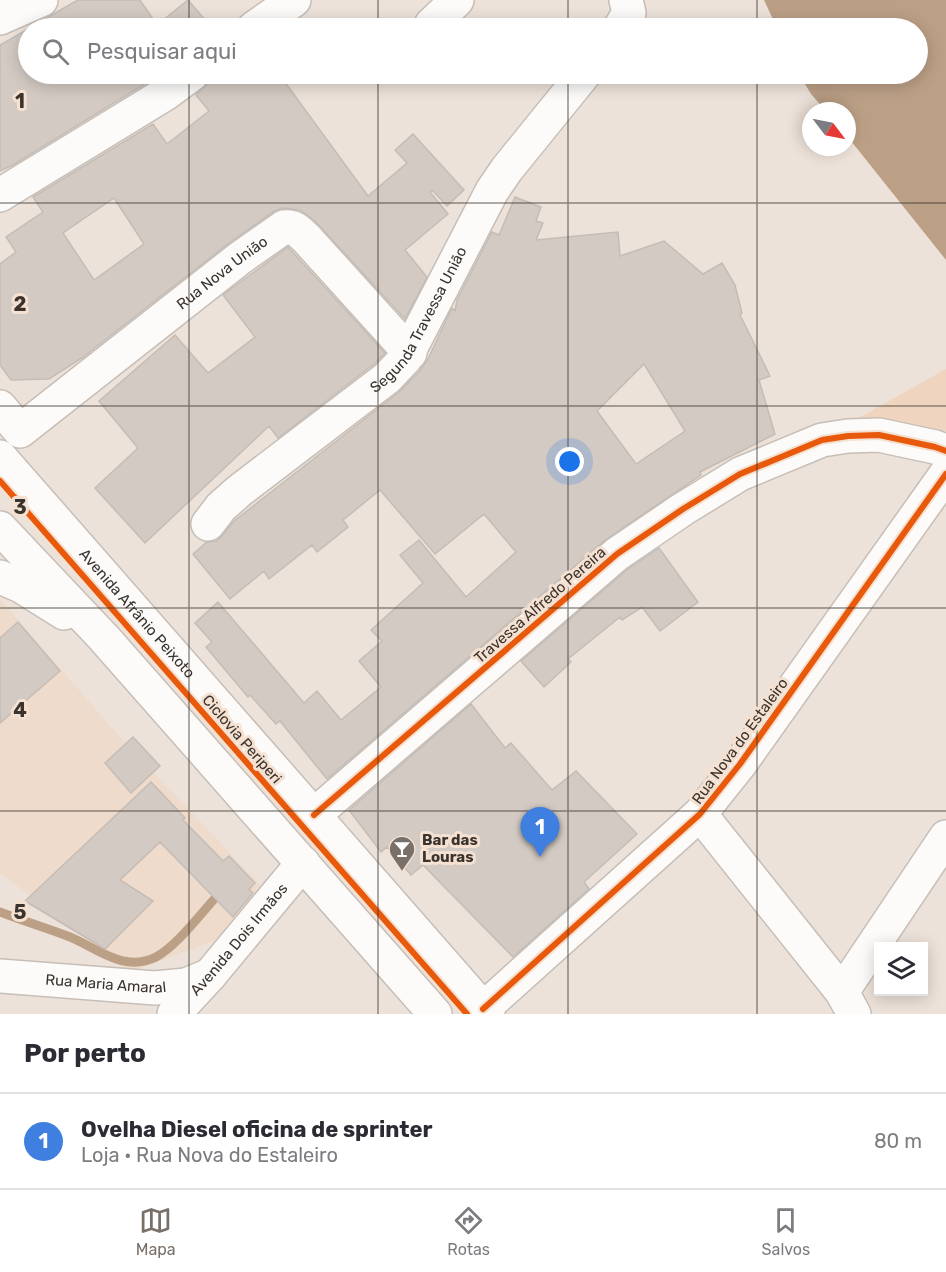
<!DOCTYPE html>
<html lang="pt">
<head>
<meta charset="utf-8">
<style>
	body { margin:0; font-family:Rubik,sans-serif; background:#f2f2f3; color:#2b2b33 }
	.controls { position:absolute; right:18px; bottom:18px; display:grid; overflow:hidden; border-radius:0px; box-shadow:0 3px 15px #0003 }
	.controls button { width:54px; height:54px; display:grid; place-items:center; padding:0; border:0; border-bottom:2px solid #e1e1e2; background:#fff; color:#2b2b33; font:30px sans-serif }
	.compass { position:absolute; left:802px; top:102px; width:54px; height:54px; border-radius:50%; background:#fff; box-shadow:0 3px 15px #0003; rotate:122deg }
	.you { position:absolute; left:570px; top:462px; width:21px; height:21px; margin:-15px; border:4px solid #fff; border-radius:50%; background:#1a73e8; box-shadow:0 0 0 9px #1a73e833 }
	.badge { display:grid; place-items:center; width:39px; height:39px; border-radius:50%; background:#797069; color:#fff; font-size:20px; font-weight:700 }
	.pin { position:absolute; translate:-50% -50px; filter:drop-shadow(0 2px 3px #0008) }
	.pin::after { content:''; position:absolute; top:32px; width:21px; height:18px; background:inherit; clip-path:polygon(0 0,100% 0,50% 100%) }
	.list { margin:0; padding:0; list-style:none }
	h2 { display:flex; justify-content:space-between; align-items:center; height:78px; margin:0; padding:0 24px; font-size:26px }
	h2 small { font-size:20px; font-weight:400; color:#7c7c81 }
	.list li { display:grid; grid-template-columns:39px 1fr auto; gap:18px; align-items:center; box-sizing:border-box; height:96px; padding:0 24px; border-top:2px solid #e1e1e2 }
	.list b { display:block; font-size:22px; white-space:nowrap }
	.list p { margin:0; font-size:20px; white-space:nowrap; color:#7c7c81 }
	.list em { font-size:20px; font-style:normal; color:#7c7c81 }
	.icon { flex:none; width:33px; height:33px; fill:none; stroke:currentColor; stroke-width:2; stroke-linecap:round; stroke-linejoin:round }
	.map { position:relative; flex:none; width:946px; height:1014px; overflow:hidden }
	.search { position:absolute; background:#fff; box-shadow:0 3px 15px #0003; left:18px; right:18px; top:18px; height:66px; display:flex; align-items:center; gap:15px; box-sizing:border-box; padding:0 21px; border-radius:33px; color:#7c7c81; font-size:22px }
	.sheet { height:174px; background:#fff }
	nav { display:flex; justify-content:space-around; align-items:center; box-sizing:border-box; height:84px; border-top:2px solid #e1e1e2; background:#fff; font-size:16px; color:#7c7c81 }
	nav a { display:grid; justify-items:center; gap:3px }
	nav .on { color:#797069 }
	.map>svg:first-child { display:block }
	.built { fill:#eedbcb }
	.green { fill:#efd5c0 }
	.water { fill:#bca086 }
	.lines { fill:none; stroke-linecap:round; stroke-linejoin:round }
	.stream { stroke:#bca086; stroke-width:9 }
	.building { fill:#d3cac3; stroke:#c4bcb5; stroke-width:1.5; fill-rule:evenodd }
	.minor-casing { stroke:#c6beb7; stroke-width:36 }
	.primary-casing { stroke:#c6beb7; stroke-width:36 }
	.minor { stroke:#fcfbf9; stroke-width:33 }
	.primary { stroke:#fcfbf9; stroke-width:33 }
	.cycleway-casing { stroke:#f5e1d1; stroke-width:10 }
	.cycleway { stroke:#e8590c; stroke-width:6 }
	.grid { fill:none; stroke:#3b332d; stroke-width:1.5; stroke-opacity:0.55 }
	.labels { text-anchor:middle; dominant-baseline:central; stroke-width:6; stroke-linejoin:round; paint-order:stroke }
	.street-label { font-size:15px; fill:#3b332d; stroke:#f5e1d1 }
	.poi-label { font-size:15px; font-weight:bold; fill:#3b332d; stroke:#f5e1d1; text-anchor:start }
	.grid-label { font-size:20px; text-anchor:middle; font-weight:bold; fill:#3b332d; stroke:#f5e1d1; stroke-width:6; stroke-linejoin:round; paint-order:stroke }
</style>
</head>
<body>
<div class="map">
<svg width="946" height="1014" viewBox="0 0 946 1014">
	<rect width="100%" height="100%" fill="#ede2d9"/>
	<!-- built -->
	<path class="built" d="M 0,599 L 120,737 L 264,889 L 220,939 L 130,972 L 0,873 Z"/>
	<!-- green -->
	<path class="green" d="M 946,369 L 946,431 L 853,421 Z"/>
	<!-- water -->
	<path class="water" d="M 764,0 L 946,0 L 946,260 L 847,136 L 847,111 L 826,111 L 811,94 L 799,74 L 918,74 L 918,28 L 777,28 Z"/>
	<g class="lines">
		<!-- stream -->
		<path class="stream" d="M 0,912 C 23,921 47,928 70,937 C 97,948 124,973 156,957 C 177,946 201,913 218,895"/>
	</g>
	<!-- building -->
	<path class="building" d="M 78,0 L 140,0 L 157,25 L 188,0 L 212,28 L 29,28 Z
		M 28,29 L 28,74 L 161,74 L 13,165 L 0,171 L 0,45 Z
		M 210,74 L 279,74 L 368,196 L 407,163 L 395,150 L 413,134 L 464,190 L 447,206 L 432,190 L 430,192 L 448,214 L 405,250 L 427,277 L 405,319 L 314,220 L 300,210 L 282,208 L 273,212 L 229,243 L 82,358 L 49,379 L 11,380 L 0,365 L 0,264 L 16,252 L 6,237 L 43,212 L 33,197 L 153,124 L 167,144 L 209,111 L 196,95 L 209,82 ZM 114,198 L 144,244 L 94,280 L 63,233 Z
		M 515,197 L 541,207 L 536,221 L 543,223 L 536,240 L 618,232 L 620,256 L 664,241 L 703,274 L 722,263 L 735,285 L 742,313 L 740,315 L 770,376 L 759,380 L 775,434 L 700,472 L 701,475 L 605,540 L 327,779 L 280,721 L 276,724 L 250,695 L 248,697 L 206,647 L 212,642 L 195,623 L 218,602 L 304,703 L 317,691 L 341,720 L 381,687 L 359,661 L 382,641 L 371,630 L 423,583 L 400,555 L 419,540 L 466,597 L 516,552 L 484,514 L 435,554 L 380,490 L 343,520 L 348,527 L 317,552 L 312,545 L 269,579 L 264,571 L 230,599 L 193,554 L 207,542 L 216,541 L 222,536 L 234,521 L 398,393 L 419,372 L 428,359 L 452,308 L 455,311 L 457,300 L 492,232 L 499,235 ZM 644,364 L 685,431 L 636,464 L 597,411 Z
		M 288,247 L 385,353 L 374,364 L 278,438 L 269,426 L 145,543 L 95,488 L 138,448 L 99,401 L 175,335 L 208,373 L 255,337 L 223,295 Z
		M 659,548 L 698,602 L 660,631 L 642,607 L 622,620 L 620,617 L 568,659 L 571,662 L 544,687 L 521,661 L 628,569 Z
		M 18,622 L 60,671 L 0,723 L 0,638 Z
		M 471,704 L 505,748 L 511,743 L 552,790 L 576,771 L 637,834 L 584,882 L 589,889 L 513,957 L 423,865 L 411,875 L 387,847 L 381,852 L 349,810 Z
		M 133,737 L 160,766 L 131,793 L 105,763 Z
		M 151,782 L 185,818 L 183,820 L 223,861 L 229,856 L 255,883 L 249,889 L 253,893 L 233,917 L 160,842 L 120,880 L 153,901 L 105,949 L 25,901 Z"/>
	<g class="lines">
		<!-- minor casing -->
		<g class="minor-casing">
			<g id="minor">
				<path d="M 0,18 L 41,0"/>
				<path d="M 431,25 L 457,0"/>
				<path d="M 254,28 L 294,0"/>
				<path d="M 620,28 L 629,13 L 626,0"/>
				<path d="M 0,195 L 165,94 L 192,74"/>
				<path id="s1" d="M 0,407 L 20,431 L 240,258 L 284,227 C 294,225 299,232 306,238 L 410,353"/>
				<path id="s2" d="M 208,524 L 221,507 L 239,491 L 387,378 L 405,359 L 492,191 L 507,169 L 584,74"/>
				<path d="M 700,814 L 842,992 L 854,1014"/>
				<path d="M 314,815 L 617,554 L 683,509 L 740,474 L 822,440 L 848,436 L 879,435 L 935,447 L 946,451"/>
				<path id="s3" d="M 0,976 L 155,988 L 186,985 L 210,975"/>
				<path d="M 842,992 L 946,837"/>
				<path d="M 483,1009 L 700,814 L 740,764 L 946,474"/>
				<path id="s4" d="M 174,1014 L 210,975 L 303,863"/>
			</g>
		</g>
		<!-- primary casing -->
		<g class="primary-casing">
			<g id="primary">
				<path id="s5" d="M 0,457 L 488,1014"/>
				<path d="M 0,528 L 104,638 L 435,1014"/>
				<path d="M 0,577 L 21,586 L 64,613"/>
			</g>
		</g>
		<!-- minor -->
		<use href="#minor" class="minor"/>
		<!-- primary -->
		<use href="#primary" class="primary"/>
		<!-- cycleway casing -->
		<g class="cycleway-casing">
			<path id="cycleway" d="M 0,481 L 467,1014
				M 314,815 L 617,554 L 683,509 L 740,474 L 822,440 L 848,436 L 879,435 L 935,447 L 946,451
				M 483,1009 L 700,814 L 740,764 L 946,474"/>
		</g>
		<!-- cycleway -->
		<use href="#cycleway" class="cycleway"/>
	</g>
	<!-- grid -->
	<path class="grid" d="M 189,0 L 189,28M 378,0 L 378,28M 568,0 L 568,28M 757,0 L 757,28M 189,74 L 189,1014M 378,74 L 378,1014M 568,74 L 568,1014M 757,74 L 757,1014M 0,203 L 946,203M 0,406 L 946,406M 0,608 L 946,608M 0,811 L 946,811"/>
	<!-- icons -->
	<defs>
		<g id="bar-pin" transform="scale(1.35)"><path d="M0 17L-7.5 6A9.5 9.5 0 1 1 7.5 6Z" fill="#797069" stroke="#f5e1d1"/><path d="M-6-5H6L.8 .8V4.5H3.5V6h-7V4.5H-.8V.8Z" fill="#fff"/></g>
	</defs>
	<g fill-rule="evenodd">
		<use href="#bar-pin" x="402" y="849"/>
	</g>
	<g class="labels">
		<!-- street labels -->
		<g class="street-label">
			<text stroke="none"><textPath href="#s1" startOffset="288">Rua Nova União</textPath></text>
			<text stroke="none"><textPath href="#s2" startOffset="298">Segunda Travessa União</textPath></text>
			<text transform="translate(540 605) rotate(-41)">Travessa Alfredo Pereira</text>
			<text stroke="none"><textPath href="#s5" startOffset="208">Avenida Afrânio Peixoto</textPath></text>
			<text transform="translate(242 739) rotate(49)">Ciclovia Periperi</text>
			<text transform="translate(740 741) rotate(-54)">Rua Nova do Estaleiro</text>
			<text stroke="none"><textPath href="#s4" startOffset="99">Avenida Dois Irmãos</textPath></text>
			<text stroke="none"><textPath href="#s3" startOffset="106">Rua Maria Amaral</textPath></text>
		</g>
		<!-- poi labels -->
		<g class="poi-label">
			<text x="422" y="840">Bar das<tspan x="422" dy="17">Louras</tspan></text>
		</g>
	</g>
	<g class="grid-label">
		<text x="20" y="108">1</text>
		<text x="20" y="311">2</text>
		<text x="20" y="514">3</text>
		<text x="20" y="717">4</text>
		<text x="20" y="919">5</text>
	</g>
</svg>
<div class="controls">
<button><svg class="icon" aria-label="layers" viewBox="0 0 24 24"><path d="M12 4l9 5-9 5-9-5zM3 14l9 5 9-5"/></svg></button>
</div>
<svg class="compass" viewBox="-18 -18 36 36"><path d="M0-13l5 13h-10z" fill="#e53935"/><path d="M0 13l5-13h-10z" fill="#7c7c81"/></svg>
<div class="you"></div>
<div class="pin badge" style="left:540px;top:857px;background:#3f7fe0">1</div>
<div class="search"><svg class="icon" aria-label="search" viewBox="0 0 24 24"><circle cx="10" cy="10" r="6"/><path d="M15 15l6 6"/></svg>Pesquisar aqui</div>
</div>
<section class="sheet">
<h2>Por perto<small></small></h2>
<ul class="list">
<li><span class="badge" style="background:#3f7fe0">1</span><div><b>Ovelha Diesel oficina de sprinter</b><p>Loja · Rua Nova do Estaleiro</p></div><em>80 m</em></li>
</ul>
</section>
<nav>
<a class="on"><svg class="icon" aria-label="map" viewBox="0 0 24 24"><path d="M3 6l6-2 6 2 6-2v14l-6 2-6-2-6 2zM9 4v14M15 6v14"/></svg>Mapa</a>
<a><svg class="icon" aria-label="directions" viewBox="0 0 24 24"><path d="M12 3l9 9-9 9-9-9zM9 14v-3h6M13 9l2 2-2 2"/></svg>Rotas</a>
<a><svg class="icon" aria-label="saved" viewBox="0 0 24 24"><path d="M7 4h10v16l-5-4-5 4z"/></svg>Salvos</a>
</nav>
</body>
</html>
